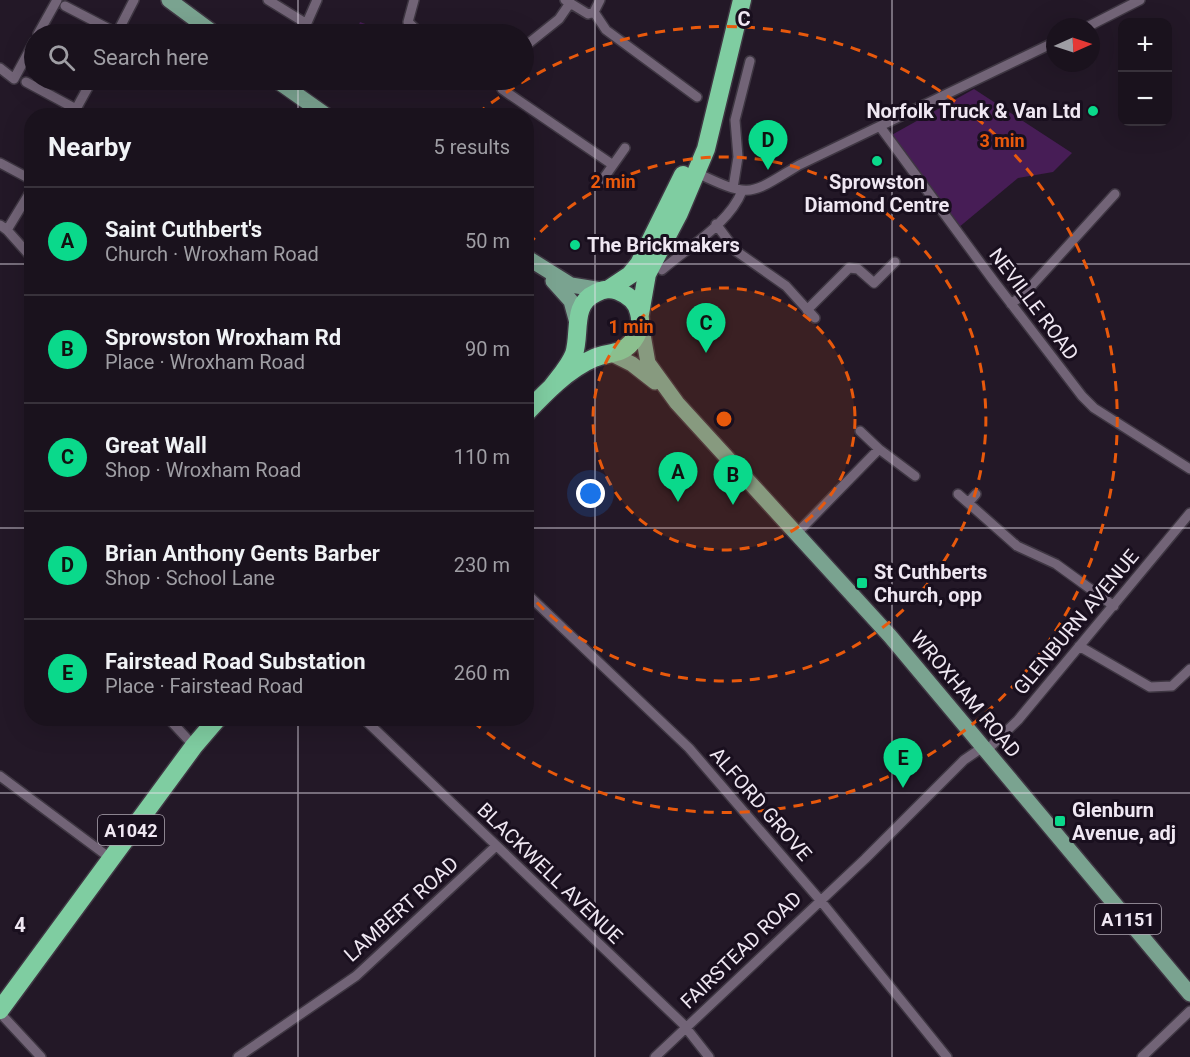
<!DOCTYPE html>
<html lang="en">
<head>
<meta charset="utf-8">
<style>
	body { margin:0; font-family:Roboto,sans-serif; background:#231b26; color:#f1f3f6 }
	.controls { position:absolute; right:18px; top:18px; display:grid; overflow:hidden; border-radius:12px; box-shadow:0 6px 24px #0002 }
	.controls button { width:54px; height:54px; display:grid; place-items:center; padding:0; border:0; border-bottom:2px solid #38323b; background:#1a121d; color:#f1f3f6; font:30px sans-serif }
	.compass { position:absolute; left:1046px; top:18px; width:54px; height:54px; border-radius:50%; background:#1a121d; box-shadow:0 6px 24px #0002; rotate:87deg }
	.you { position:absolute; left:591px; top:494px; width:21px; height:21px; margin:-15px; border:4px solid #fff; border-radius:50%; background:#1a73e8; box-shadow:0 0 0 9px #1a73e833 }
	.badge { display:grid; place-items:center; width:39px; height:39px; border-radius:50%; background:#0ad98b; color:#111; font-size:20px; font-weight:700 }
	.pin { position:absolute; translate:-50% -50px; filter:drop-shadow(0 2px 3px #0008) }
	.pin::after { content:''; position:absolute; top:32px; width:21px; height:18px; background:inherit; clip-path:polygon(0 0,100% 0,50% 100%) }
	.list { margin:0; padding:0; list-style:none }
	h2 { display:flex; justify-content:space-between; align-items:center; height:78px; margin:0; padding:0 24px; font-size:26px }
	h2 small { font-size:20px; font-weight:400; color:#9f9ea4 }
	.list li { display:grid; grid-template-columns:39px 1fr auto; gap:18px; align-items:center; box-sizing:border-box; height:108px; padding:0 24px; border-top:2px solid #38323b }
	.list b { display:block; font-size:22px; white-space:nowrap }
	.list p { margin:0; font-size:20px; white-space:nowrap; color:#9f9ea4 }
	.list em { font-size:20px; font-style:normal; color:#9f9ea4 }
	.icon { flex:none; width:33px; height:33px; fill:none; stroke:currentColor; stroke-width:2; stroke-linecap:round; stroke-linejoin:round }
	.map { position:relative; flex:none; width:1190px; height:1057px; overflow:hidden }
	.search { position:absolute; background:#1a121d; box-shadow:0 6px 24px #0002; left:24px; top:24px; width:510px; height:66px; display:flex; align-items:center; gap:15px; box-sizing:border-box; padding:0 21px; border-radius:33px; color:#9f9ea4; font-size:22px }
	.panel { position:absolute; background:#1a121d; box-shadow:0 6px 24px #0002; left:24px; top:108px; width:510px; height:618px; border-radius:24px }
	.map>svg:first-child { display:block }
	.green { fill:#471d56 }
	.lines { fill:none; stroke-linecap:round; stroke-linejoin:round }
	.street-casing { stroke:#3e3642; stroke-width:12 }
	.primary-casing { stroke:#3e3642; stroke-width:18 }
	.highway-casing { stroke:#3e3642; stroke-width:21 }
	.street { stroke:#726477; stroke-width:9 }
	.primary { stroke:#7aa390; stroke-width:15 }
	.highway { stroke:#7fcda1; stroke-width:18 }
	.grid { fill:none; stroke:#efe7f2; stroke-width:1.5; stroke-opacity:0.55 }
	.ring { fill:none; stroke:#e8590c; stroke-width:3; stroke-dasharray:10 8 }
	.poi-dot { fill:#0ad98b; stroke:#190f1e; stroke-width:2 }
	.labels { text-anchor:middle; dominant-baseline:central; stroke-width:6; stroke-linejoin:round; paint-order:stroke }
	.shield { fill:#190f1e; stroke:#afa6b2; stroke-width:1.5 }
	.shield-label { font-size:18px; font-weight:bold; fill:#efe7f2 }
	.poi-label { font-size:20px; font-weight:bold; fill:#efe7f2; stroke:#190f1e; text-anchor:start }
	.street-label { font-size:20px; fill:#efe7f2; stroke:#190f1e }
	.grid-label { font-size:20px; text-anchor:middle; font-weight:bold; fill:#efe7f2; stroke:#190f1e; stroke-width:6; stroke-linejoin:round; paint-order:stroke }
	.centre { fill:#e8590c; stroke:#190f1e; stroke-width:3 }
	.ring-label { font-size:18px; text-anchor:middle; font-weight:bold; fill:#e8590c; stroke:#190f1e; stroke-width:6; stroke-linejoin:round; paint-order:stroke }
</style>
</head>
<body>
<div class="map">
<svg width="1190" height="1057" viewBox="0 0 1190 1057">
	<rect width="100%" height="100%" fill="#231827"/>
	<!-- green -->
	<path class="green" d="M 360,22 L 392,34 L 355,34 Z
		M 974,89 L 1072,153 L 1053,172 L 1018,178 L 958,228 L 888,137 Z"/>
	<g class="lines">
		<!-- street casing -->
		<g class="street-casing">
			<path id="street" d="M 268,0 L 307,24
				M 414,0 L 408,22 L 421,34
				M 565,0 L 588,14 L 594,12
				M 600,0 L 594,12 L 606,30 L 697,97
				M 65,6 L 117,33 L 134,0
				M 1087,27 L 1140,0
				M 38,34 L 57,0
				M 302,34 L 317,0
				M 524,47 L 559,19 L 570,3
				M 0,68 L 14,79 L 34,42
				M 500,80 L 502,89 L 509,94 L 613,165 L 601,182
				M 26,82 L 76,109 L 92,80
				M 881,128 L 993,280 L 1082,396 L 1094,408 L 1190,469
				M 0,163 L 32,180
				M 613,165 L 625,148
				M 697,173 C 752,199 749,195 799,165 L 1055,42
				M 733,188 L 738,157 L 735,120 L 750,61
				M 716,224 L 736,251 L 786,286 L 815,318
				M 0,225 L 7,230 L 32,189
				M 7,230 L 32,258
				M 662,270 C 688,247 729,224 742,191
				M 1011,304 L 1024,294 L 1115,194
				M 807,310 L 849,268 L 858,269 L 874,283 L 895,262
				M 860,431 L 879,449
				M 958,494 L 1017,546 L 1056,564 L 1114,606
				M 968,503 L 976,494
				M 797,533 L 879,449 L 915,476
				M 526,593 L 689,748 L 820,900 L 947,1057
				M 1079,646 L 1150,687 L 1172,686 L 1190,669
				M 168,718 L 194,746
				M 363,718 L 683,1024 L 709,1057
				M 986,751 L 1018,720 L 1190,513
				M 0,776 L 110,858
				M 0,1013 L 41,1057
				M 238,1057 L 356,976 L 496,846
				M 655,1057 L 865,859 L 964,760 L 983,747
				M 1142,1057 L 1190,1011"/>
		</g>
		<!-- primary casing -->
		<g class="primary-casing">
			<path id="primary" d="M 169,0 L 215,34
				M 276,80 L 327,116
				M 526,257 L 571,285 L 602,290
				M 553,281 L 571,301 L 577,323
				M 641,323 L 648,363 L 677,403 L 890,636 L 1190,994
				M 612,354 L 632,364 L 655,382"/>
		</g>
		<!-- highway casing -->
		<g class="highway-casing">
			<path id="highway" d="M 609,289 L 630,275 L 639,264 L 683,175
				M 640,314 L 647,274 L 679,213 L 706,149 L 742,0
				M 526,413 C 545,393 568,369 594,358 C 607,352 621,355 631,343 C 638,336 642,323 639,313 C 637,302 628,295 618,291 C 610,288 604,289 596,293 C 571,304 581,333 574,354 C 569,367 559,377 551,388
				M 0,1010 L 194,746 L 218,718"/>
		</g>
		<!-- street -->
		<use href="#street" class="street"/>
		<!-- primary -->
		<use href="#primary" class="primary"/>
		<!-- highway -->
		<use href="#highway" class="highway"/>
	</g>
	<!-- grid -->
	<path class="grid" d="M 298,0 L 298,34M 595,0 L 595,1057M 892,0 L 892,1057M 298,80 L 298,116M 0,264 L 32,264M 526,264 L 1190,264M 0,528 L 32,528M 526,528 L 1190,528M 298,718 L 298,1057M 0,793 L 1190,793"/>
	<!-- distance rings -->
	<circle cx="724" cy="419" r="131" fill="#e8590c" fill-opacity=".12"/>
	<g class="ring">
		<circle cx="724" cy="419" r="131"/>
		<path d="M528 245A262 262 0 1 1 528 593"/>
		<path d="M477 114A393 393 0 1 1 471 720"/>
	</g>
	<!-- markers -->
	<g class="poi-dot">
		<circle cx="1093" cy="111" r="6"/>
		<circle cx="877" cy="161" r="6"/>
		<circle cx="575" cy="245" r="6"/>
		<rect x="856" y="577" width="12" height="12" rx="3"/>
		<rect x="1054" y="815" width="12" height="12" rx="3"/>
	</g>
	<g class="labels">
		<!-- shield labels -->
		<g class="shield">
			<rect x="98" y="815" width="66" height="30" rx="4.5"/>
			<rect x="1095" y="904" width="66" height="30" rx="4.5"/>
		</g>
		<g class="shield-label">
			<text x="131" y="830">A1042</text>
			<text x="1128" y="919">A1151</text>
		</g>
		<!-- poi labels -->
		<g class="poi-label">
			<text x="1081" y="111" text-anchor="end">Norfolk Truck &amp; Van Ltd</text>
			<text x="877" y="182" text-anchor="middle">Sprowston<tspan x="877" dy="23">Diamond Centre</tspan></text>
			<text x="587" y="245">The Brickmakers</text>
			<text x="874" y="572">St Cuthberts<tspan x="874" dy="23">Church, opp</tspan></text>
			<text x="1072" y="810">Glenburn<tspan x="1072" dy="23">Avenue, adj</tspan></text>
		</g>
		<!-- street labels -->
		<g class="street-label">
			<text transform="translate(1034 304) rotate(53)">NEVILLE ROAD</text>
			<text transform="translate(1076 622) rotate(-50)">GLENBURN AVENUE</text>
			<text transform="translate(966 694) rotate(50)">WROXHAM ROAD</text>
			<text transform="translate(761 804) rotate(49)">ALFORD GROVE</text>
			<text transform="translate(550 873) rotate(44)">BLACKWELL AVENUE</text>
			<text transform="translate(401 909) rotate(-42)">LAMBERT ROAD</text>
			<text transform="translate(741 950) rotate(-44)">FAIRSTEAD ROAD</text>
		</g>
	</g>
	<g class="grid-label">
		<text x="744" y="26">C</text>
		<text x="20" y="932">4</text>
	</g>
	<circle cx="724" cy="419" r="9" class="centre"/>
	<g class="ring-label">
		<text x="1002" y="147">3 min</text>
		<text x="613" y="188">2 min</text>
		<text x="631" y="333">1 min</text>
	</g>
</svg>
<div class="controls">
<button>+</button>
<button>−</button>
</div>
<svg class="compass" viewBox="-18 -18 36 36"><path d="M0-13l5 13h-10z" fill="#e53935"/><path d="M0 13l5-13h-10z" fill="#9f9ea4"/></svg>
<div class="you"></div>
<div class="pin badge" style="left:678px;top:502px">A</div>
<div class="pin badge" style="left:733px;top:505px">B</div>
<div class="pin badge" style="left:706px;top:353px">C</div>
<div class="pin badge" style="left:768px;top:170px">D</div>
<div class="pin badge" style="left:903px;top:788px">E</div>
<div class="search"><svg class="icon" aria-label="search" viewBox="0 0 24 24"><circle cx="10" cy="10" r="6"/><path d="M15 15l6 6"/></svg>Search here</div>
<section class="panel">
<h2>Nearby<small>5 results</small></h2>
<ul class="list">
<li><span class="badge">A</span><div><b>Saint Cuthbert's</b><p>Church · Wroxham Road</p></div><em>50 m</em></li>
<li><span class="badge">B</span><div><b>Sprowston Wroxham Rd</b><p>Place · Wroxham Road</p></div><em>90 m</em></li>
<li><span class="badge">C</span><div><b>Great Wall</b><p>Shop · Wroxham Road</p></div><em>110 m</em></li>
<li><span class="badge">D</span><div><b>Brian Anthony Gents Barber</b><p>Shop · School Lane</p></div><em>230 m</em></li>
<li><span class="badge">E</span><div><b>Fairstead Road Substation</b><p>Place · Fairstead Road</p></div><em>260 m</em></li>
</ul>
</section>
</div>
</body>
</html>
